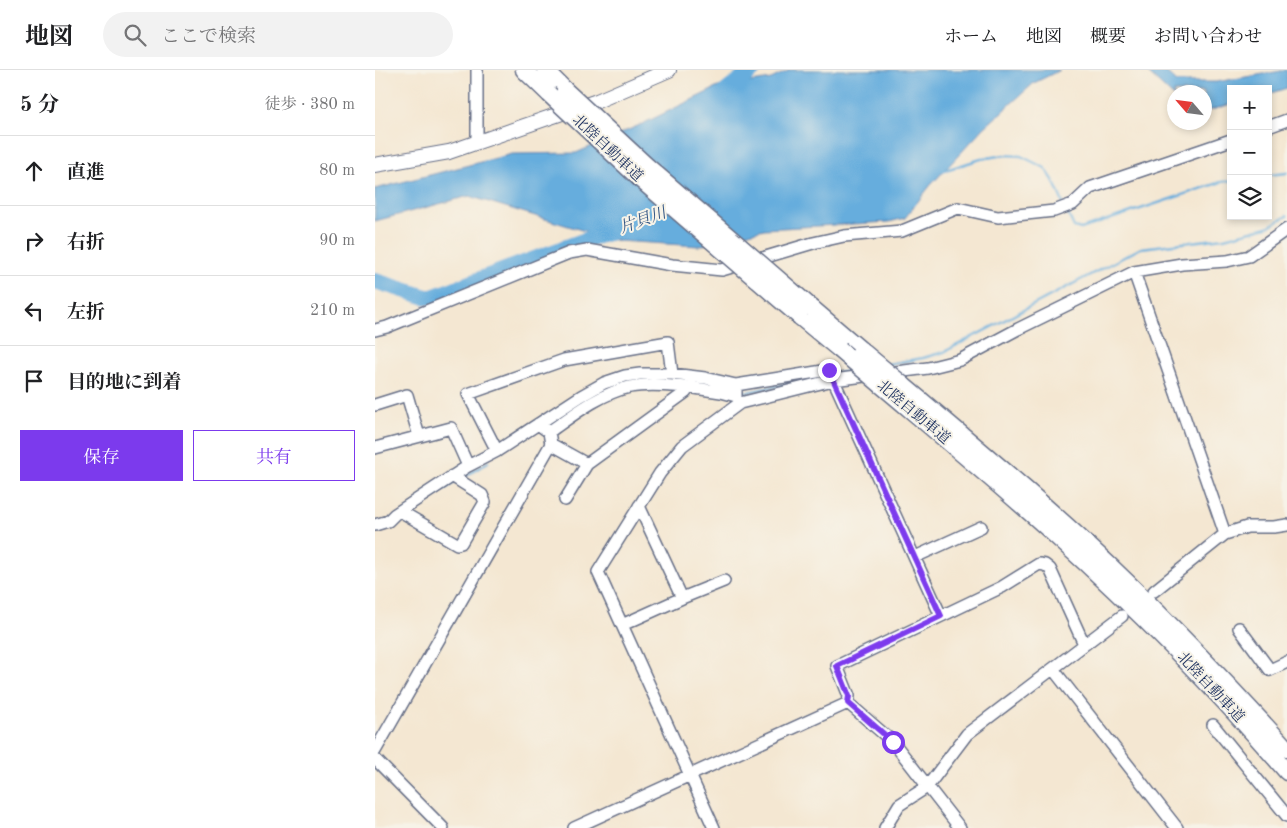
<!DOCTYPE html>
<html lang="ja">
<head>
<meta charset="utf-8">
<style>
	body { margin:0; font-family:"Old Standard TT","Noto Serif JP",serif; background:#f2f2f2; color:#202124 }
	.controls { position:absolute; right:15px; top:15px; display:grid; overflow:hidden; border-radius:0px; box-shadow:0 2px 8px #0003 }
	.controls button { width:45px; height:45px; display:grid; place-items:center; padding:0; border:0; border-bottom:1px solid #e0e0e0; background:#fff; color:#202124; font:25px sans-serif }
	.compass { position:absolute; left:792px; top:15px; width:45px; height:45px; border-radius:50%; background:#fff; box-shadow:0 2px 8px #0003; rotate:298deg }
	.stop { position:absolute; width:15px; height:15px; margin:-11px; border:4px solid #7c3aed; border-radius:50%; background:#fff }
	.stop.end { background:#7c3aed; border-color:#fff; box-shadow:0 1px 5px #0008 }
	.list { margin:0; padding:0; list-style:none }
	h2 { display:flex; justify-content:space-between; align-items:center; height:65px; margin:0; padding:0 20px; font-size:21px }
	h2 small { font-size:16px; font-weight:400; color:#757577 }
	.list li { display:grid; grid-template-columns:32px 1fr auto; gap:15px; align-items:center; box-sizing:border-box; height:70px; padding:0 20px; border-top:1px solid #e0e0e0 }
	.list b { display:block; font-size:19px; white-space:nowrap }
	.list em { font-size:16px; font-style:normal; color:#757577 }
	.actions { display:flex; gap:10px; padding:15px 20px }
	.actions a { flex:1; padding:11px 0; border:1px solid #7c3aed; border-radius:0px; text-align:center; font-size:18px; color:#7c3aed }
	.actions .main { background:#7c3aed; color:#fff }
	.icon { flex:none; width:28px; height:28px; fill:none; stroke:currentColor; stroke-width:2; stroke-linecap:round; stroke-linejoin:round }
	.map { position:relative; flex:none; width:912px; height:758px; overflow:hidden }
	header { display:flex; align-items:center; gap:30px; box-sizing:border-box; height:70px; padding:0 25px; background:#fff; border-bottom:1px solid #e0e0e0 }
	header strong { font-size:24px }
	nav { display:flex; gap:28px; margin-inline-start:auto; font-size:18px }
	.search { width:350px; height:45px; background:#f2f2f2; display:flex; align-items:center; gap:12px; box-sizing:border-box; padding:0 18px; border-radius:28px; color:#757577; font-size:19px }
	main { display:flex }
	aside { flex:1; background:#fff }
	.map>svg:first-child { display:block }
	.water { fill:#66addd; stroke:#406e9e }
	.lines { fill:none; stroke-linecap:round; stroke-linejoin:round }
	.stream { stroke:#66addd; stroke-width:2.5 }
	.river { stroke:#66addd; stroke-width:16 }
	.minor-casing { stroke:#676f87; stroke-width:14 }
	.major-casing { stroke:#676f87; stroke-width:16 }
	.highway-casing { stroke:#676f87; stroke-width:19 }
	.minor { stroke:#fff; stroke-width:11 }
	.major { stroke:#fff; stroke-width:14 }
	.highway { stroke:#fff; stroke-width:16 }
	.highway-bridge-casing { stroke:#676f87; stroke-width:19; stroke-linecap:butt }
	.highway-bridge { stroke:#fff; stroke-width:16 }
	.route { stroke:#7c3aed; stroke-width:6 }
	.labels { text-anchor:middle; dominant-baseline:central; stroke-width:4; stroke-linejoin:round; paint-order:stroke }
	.street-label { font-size:15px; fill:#1b2f5e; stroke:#f7f3e8 }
	.water-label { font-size:16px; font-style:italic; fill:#325584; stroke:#f7f3e8 }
</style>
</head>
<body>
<header>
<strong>地図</strong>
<div class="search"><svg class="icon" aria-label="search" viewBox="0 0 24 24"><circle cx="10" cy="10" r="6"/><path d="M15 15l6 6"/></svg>ここで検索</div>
<nav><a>ホーム</a><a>地図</a><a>概要</a><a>お問い合わせ</a></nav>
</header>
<main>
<aside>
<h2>5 分<small>徒歩 · 380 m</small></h2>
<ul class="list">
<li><svg class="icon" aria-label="ahead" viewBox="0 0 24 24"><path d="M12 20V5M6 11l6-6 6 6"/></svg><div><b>直進</b></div><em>80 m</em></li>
<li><svg class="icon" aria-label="right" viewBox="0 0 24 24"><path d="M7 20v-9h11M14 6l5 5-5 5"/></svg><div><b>右折</b></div><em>90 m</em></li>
<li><svg class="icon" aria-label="left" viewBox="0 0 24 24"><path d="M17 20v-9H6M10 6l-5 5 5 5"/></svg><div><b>左折</b></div><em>210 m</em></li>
<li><svg class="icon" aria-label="arrive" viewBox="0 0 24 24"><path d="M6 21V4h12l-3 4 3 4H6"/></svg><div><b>目的地に到着</b></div></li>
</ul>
<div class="actions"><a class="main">保存</a><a>共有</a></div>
</aside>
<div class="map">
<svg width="912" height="758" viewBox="0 0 912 758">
	<rect width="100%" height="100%" fill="#f7f3e8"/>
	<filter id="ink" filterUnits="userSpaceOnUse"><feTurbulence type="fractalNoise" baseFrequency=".02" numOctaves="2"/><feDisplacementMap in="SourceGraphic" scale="10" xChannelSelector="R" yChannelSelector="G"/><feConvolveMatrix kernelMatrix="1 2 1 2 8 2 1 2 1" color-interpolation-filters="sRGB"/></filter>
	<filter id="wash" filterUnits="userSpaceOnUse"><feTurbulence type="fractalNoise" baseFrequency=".0096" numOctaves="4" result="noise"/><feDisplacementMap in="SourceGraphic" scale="20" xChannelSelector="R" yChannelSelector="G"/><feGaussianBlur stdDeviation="1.12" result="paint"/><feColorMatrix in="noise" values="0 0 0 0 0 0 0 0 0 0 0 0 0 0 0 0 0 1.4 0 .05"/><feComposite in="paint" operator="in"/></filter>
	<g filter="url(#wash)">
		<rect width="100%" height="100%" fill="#f4e7d2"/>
		<!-- water -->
		<path class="water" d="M 415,0 L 685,0 L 659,13 L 609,58 L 555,116 L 530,148 L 514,152 L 389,159 L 324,176 L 243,171 L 94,126 L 0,151 L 0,119 L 137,84 L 201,83 L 267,54 L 343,17 L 396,9 Z
			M 770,0 L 789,0 L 802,12 L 841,12 L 912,0 L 912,18 L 893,24 L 893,19 L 856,19 L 856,34 L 830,42 L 829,22 L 799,22 L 799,27 Z"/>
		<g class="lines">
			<!-- stream -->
			<path class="stream" d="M 567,101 L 606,89 L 629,85 L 646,86 L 670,98 L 678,110 L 689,135
				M 893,105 L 912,103
				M 691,140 L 699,157 L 706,159 L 846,112 L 856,111
				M 513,294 L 548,288 L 569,282 L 766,178 L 849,168 L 892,157 L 912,146
				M 459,304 L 478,300
				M 363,321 L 373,322 L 441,308
				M 171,356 L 192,343
				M 86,409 L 113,392
				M 40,438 L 79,413"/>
			<!-- river -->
			<path class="river" d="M 344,27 L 378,0
				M 0,211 L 51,227 L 57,227 L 213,169 L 247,159"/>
		</g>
	</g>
	<g filter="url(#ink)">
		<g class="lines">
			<!-- minor casing -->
			<g class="minor-casing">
				<path id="minor" d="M 102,0 L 102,71
					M 893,57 L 912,50
					M 759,202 L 850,464
					M 0,260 L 12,257 L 194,183 L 212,180 L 297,195 L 347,200 L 438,173 L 469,166 L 527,161 L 583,138 L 623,147 L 679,141 L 698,134 L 715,118 L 856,70
					M 313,317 L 346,322 L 361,326 L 361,315
					M 0,335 L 32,325 L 44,366
					M 174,362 C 198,345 226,323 255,317 C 274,313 295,316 313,317 L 311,322 L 212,394
					M 176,374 L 212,394 L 190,430
					M 0,378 L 76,358 L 93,396
					M 122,381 L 93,324 L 189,290 L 293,272 L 297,304
					M 25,441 L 82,474 L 86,473 L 110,432 L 107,425 L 77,406
					M 0,455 L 13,451 L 20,444 L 93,396 L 122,381 L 206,326 L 229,313 L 250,306 L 265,304 L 297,304 L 330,308 L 361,315 L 454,300 L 566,546
					M 540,487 L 606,457
					M 779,521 L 850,464 L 872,457 L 899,457 L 912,455
					M 307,528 L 349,511
					M 247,555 L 307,528 L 264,436
					M 864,558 L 895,600 L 912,592
					M 678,599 L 802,758
					M 473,633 L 474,626 L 462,596 L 627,517 L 664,494 L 670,495 L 675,499 L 709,574
					M 473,633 L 518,672 L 585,758
					M 838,655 L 912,746
					M 0,681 L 176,374 L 174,362 L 163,354
					M 0,689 L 68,758
					M 199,758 L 473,633
					M 339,758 L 223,502 L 285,403 L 307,376 L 365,333 L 458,310 L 553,298 L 585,290 L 643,259 L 759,202 L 807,194 L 852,191 L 874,186 L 912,159
					M 510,758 L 524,735 L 552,717 L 592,664 L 747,546"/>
			</g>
			<!-- major casing -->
			<g class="major-casing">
				<path id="major" d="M 0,95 L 74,82 L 222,31 L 294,0"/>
			</g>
			<!-- highway casing -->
			<g class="highway-casing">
				<path id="highway" d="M 149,0 L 174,24
					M 170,0 L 190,20
					M 438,239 L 486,280
					M 425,247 L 465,280
					M 506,315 C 565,365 624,414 681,466 C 763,540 841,619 912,702
					M 528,315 C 604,379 681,443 752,512 C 808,566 860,622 912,679"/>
			</g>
			<!-- minor -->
			<use href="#minor" class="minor"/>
			<!-- major -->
			<use href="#major" class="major"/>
			<!-- highway -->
			<use href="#highway" class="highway"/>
			<!-- highway-bridge casing -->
			<g class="highway-bridge-casing">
				<path id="highway-bridge" d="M 190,20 L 272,96 L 438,239
					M 174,24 L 266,110 L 425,247
					M 465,280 L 506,315
					M 486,280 L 528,315"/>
			</g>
			<!-- highway-bridge -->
			<use href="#highway-bridge" class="highway-bridge"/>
		</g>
	</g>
	<g class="lines" filter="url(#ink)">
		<!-- route -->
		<path class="route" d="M 454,300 L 566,546 L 462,596 L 474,626 L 473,633 L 518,672"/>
	</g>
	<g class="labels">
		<!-- street labels -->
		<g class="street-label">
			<text transform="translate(232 79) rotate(43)">北陸自動車道</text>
			<text transform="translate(538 343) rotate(40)">北陸自動車道</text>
			<text transform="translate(835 618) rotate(47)">北陸自動車道</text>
		</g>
		<!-- water labels -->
		<g class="water-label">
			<text transform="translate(268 151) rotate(-20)">片貝川</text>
		</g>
	</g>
</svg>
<div class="controls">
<button>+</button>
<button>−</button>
<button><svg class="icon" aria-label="layers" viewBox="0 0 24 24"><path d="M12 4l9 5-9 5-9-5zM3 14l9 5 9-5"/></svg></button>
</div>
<svg class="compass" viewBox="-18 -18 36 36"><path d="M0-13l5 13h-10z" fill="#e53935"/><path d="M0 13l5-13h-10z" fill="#757577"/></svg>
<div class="stop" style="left:518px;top:672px"></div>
<div class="stop end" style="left:454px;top:300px"></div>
</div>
</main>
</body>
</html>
